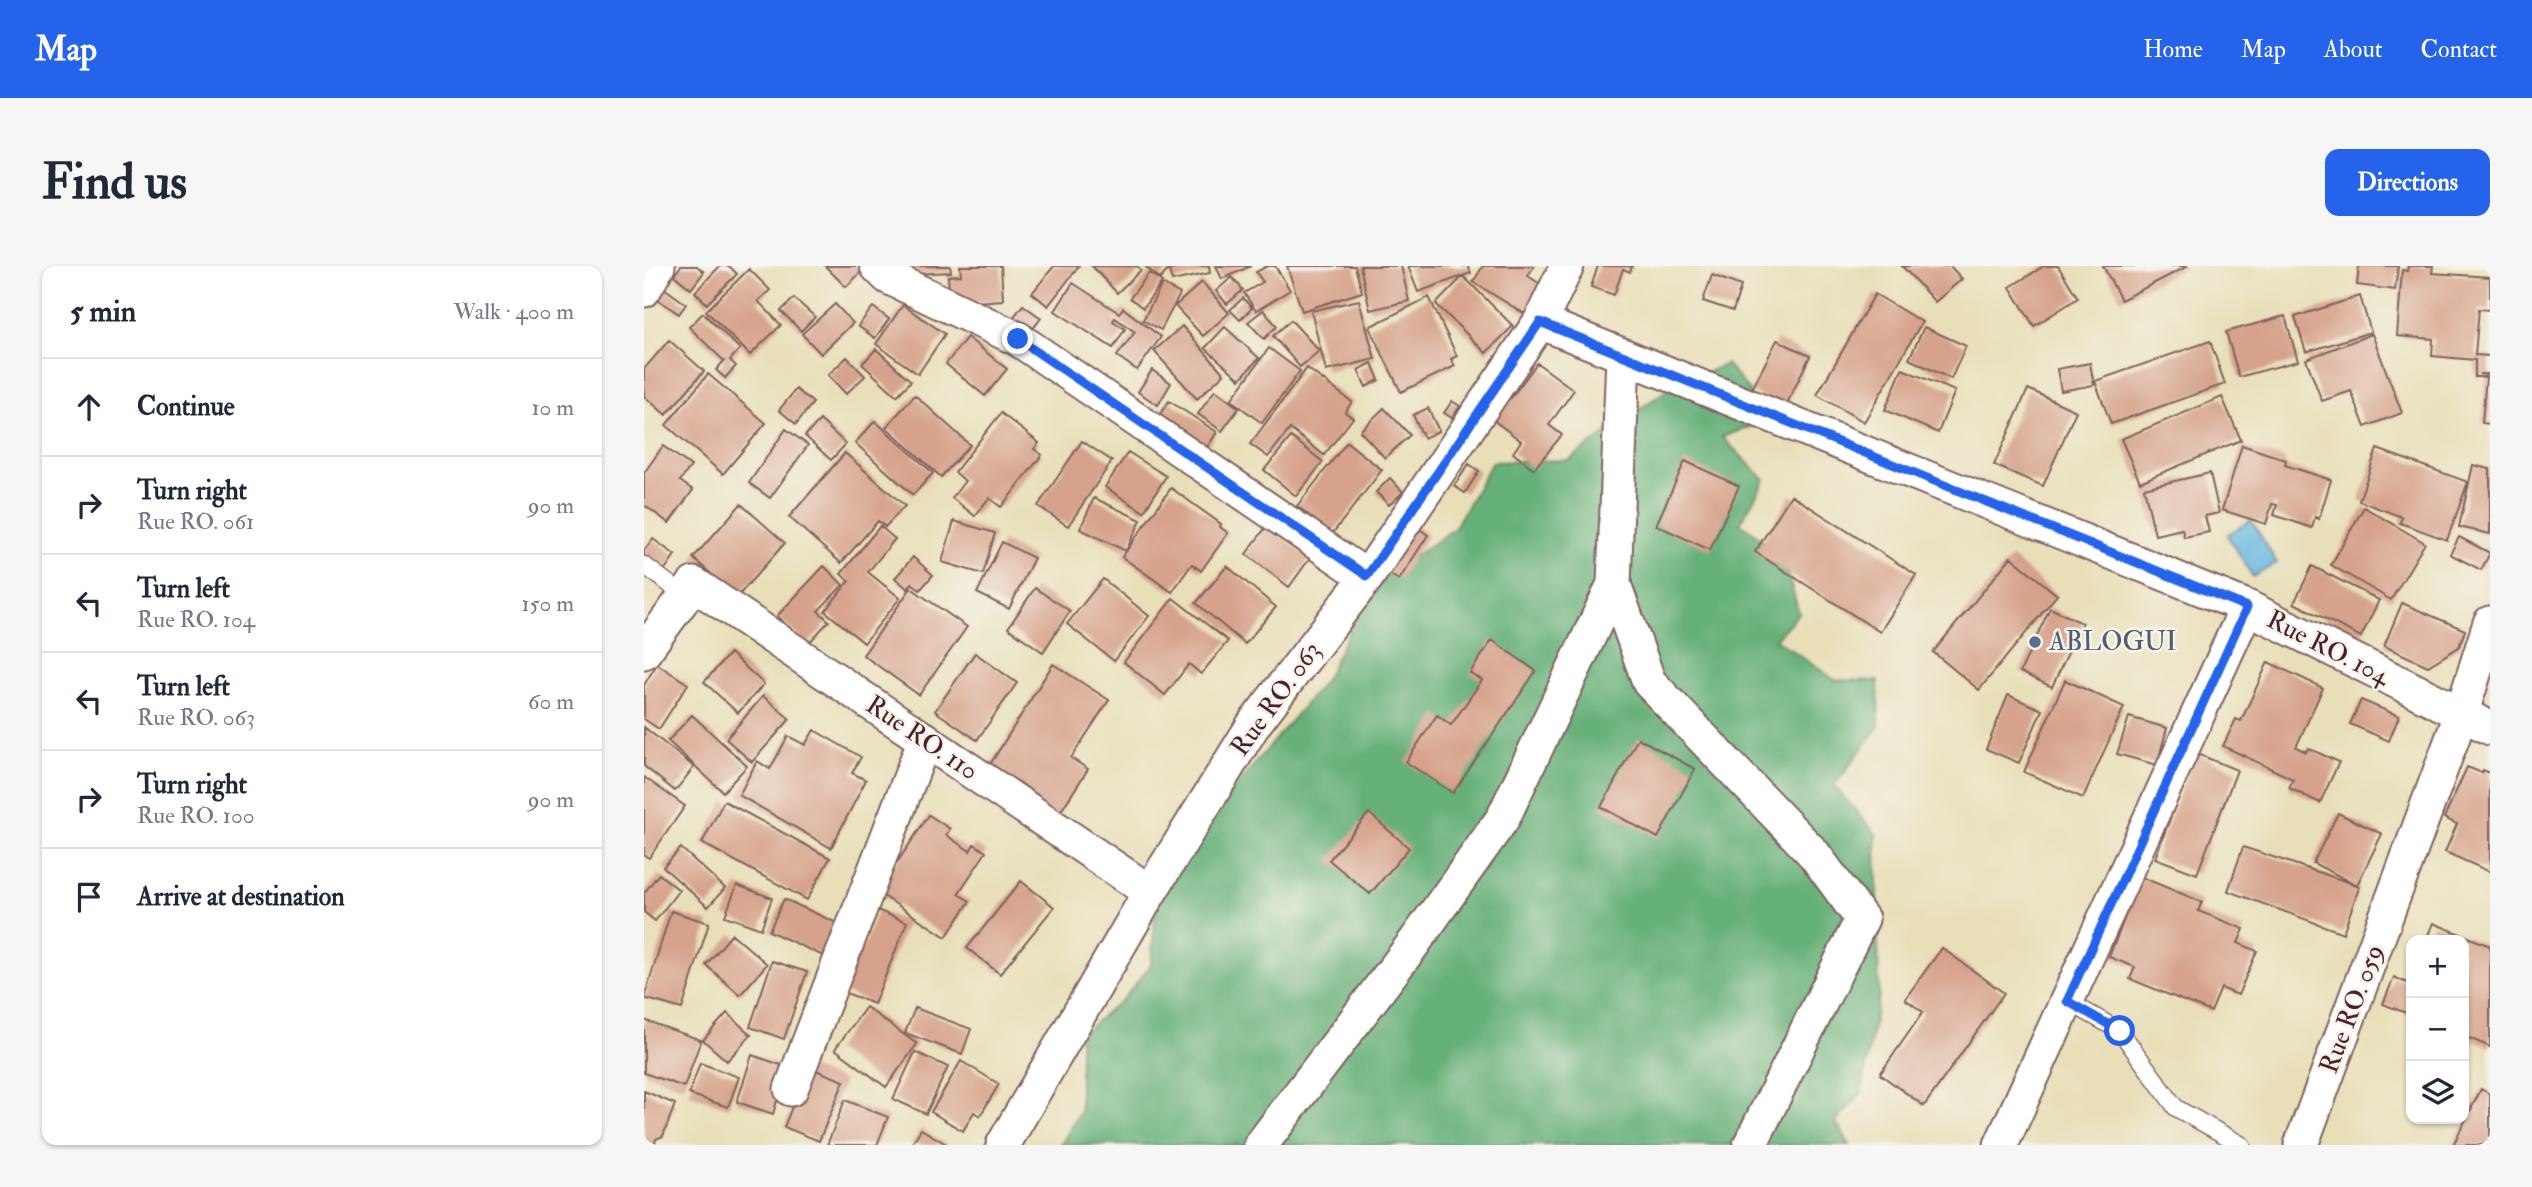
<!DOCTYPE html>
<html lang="en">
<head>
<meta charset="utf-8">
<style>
	body { margin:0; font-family:"IM FELL Double Pica",serif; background:#f6f6f7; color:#1f2937 }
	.controls { position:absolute; right:21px; bottom:21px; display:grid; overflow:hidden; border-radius:14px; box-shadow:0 2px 5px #0004 }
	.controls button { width:63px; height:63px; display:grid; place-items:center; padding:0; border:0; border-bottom:2px solid #e0e1e3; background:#fff; color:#1f2937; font:35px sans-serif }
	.stop { position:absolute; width:21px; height:21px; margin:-16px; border:5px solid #2563eb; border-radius:50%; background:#fff }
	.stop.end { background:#2563eb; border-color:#fff; box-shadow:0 2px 7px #0008 }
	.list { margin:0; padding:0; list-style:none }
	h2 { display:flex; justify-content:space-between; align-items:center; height:91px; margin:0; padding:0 28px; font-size:30px }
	h2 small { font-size:23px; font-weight:400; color:#747a83 }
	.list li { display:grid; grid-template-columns:46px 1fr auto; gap:21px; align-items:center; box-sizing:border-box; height:98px; padding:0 28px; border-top:2px solid #e0e1e3 }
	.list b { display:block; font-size:26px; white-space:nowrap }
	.list p { margin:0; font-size:23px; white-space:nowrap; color:#747a83 }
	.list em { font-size:23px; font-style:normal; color:#747a83 }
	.icon { flex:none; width:38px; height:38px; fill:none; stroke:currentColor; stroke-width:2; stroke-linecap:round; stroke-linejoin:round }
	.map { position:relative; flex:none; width:1846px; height:879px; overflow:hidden; border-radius:14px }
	header { display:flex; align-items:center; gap:42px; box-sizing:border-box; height:98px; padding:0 35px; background:#2563eb; color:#fff }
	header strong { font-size:33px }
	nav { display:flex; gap:38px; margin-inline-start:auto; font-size:24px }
	.intro { display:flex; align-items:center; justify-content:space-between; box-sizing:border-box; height:168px; padding:0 42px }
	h1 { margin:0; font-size:49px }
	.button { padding:18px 32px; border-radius:14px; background:#2563eb; color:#fff; font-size:24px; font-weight:700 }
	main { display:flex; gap:42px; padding:0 42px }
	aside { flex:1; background:#fff; border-radius:14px; box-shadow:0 2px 5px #0004 }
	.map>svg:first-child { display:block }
	.forest { fill:#66b079; stroke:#586852; stroke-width:2 }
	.water { fill:#65b7e1; stroke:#586b86; stroke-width:2 }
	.building { fill:#d6a28b }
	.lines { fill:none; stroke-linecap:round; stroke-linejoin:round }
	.service-casing { stroke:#81625d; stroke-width:19 }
	.minor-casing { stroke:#81625d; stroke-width:37 }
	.service { stroke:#fff; stroke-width:16 }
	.minor { stroke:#fff; stroke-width:33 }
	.route { stroke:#2563eb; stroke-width:9 }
	.service-dot { fill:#5c6f8a; stroke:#f7f3e8; stroke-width:2.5 }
	.labels { text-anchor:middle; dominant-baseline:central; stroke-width:5; stroke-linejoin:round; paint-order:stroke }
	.service-label { font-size:26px; fill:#4e5e75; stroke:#f7f3e8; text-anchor:start }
	.street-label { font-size:26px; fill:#4a1f2b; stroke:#f7f3e8 }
</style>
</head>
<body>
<header>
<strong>Map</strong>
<nav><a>Home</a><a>Map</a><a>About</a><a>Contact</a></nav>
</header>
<div class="intro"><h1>Find us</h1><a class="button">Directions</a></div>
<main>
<aside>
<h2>5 min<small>Walk · 400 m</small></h2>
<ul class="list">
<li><svg class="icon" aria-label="ahead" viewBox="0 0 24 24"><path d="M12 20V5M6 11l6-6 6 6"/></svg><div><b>Continue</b></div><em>10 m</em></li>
<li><svg class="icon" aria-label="right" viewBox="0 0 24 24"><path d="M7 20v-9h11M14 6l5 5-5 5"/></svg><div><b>Turn right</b><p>Rue RO. 061</p></div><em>90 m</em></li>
<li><svg class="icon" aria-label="left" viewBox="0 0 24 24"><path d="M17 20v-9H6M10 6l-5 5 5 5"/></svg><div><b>Turn left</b><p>Rue RO. 104</p></div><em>150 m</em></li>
<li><svg class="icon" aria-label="left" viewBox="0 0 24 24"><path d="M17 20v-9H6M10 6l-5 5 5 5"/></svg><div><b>Turn left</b><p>Rue RO. 063</p></div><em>60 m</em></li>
<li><svg class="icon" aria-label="right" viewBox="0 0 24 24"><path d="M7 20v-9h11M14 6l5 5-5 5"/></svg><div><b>Turn right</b><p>Rue RO. 100</p></div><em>90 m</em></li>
<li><svg class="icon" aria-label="arrive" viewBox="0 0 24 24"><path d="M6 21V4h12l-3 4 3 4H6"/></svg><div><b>Arrive at destination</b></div></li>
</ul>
</aside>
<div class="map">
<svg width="1846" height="879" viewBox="0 0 1846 879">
	<rect width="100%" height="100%" fill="#f7f3e8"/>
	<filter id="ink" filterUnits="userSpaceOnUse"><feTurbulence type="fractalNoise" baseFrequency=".0143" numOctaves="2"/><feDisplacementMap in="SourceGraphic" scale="14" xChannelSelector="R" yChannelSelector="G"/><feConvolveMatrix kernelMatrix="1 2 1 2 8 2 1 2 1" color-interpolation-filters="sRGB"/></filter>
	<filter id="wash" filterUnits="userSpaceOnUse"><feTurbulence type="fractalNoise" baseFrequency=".00686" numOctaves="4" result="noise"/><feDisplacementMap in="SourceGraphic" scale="28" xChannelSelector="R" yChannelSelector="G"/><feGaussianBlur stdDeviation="1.57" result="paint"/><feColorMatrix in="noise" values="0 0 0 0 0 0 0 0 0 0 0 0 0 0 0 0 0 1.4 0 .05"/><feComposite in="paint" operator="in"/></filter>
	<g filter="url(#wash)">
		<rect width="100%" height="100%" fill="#e8dfb9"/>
		<!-- forest -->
		<path class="forest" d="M 1082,98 L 1106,126 L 1108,160 L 1078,171 L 1121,214 L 1096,257 L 1137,286 L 1155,347 L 1131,373 L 1191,414 L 1234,415 L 1235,460 L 1190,520 L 1232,568 L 1235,729 L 1217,827 L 1192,856 L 1206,879 L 417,879 L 436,846 L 436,769 L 480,732 L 507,699 L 512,639 L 572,544 L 680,416 L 717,342 L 742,310 L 810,263 L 848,196 L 925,194 L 1021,125 Z"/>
		<!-- water -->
		<path class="water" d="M 1607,254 L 1633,297 L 1609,311 L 1583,269 Z"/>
		<g id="blocks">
			<!-- building -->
			<path class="building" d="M 37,0 L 53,0 L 60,6 L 47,23 L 30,9 Z
				M 76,0 L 85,0 L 93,8 L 63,38 L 51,26 Z
				M 181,0 L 219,0 L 221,2 L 202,21 Z
				M 248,0 L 306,0 L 307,6 L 248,9 Z
				M 316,0 L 357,0 L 359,34 L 306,38 L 304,10 L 317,9 Z
				M 410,0 L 435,0 L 404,40 L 388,27 Z
				M 448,0 L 493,0 L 497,4 L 473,27 Z
				M 501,0 L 523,0 L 526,2 L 516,13 Z
				M 543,0 L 565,0 L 566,7 L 528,15 L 525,4 Z
				M 572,0 L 607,0 L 578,13 Z
				M 623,0 L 631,0 L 646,24 L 612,45 L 600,27 L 619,16 L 612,6 Z
				M 643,0 L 711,0 L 718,26 L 658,45 Z
				M 716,0 L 757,0 L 765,35 L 726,44 Z
				M 764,0 L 824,0 L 827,7 L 774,26 Z
				M 839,0 L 890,0 L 884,10 L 898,19 L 881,48 L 829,16 Z
				M 954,0 L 988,0 L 986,6 L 979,3 L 970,29 L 947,21 Z
				M 1258,0 L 1306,0 L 1318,13 L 1291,36 Z
				M 1400,0 L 1414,0 L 1434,32 L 1390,60 L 1366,21 Z
				M 1459,0 L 1544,0 L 1477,34 Z
				M 1715,0 L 1754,0 L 1751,24 L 1713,19 Z
				M 1764,0 L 1789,0 L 1788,7 L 1846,11 L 1846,44 L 1835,43 L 1831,89 L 1846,90 L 1846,108 L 1835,108 L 1846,109 L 1846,158 L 1838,157 L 1842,111 L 1831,111 L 1831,94 L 1788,90 L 1789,73 L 1753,70 L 1758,4 L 1763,5 Z
				M 105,3 L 126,24 L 114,35 L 137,59 L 106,89 L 62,45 Z
				M 505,7 L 518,16 L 499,42 L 486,32 Z
				M 1068,9 L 1097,20 L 1089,45 L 1059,35 Z
				M 819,10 L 869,60 L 842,87 L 792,38 Z
				M 588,11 L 599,24 L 583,38 L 572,25 Z
				M 558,16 L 585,47 L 559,70 L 531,40 Z
				M 429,17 L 475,47 L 479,42 L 517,71 L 493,104 L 473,90 L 491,66 L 471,52 L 469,55 L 481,63 L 469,82 L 411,45 Z
				M 518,18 L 536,28 L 517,64 L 499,54 Z
				M 16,19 L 42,38 L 35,48 L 9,30 Z
				M 1231,28 L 1278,56 L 1220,156 L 1173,129 Z
				M 1716,30 L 1727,66 L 1662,86 L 1651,51 Z
				M 785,31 L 813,90 L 807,93 L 811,100 L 757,126 L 725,61 Z
				M 150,32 L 171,51 L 157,65 L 137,45 Z
				M 599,32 L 608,42 L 596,54 L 586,44 Z
				M 715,34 L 731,93 L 682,105 L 667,45 Z
				M 191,38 L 209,57 L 177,88 L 158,68 Z
				M 259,39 L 301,68 L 274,108 L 232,78 Z
				M 379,39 L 397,52 L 383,71 L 365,57 Z
				M 229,41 L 245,53 L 231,72 L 214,60 Z
				M 619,44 L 633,60 L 620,73 L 604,56 Z
				M 59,47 L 96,83 L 86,94 L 92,100 L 81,112 L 72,104 L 80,95 L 45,61 Z
				M 1641,50 L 1654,95 L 1595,111 L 1582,66 Z
				M 647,54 L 675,85 L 656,101 L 629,70 Z
				M 538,60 L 580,108 L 553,133 L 510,85 Z
				M 581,61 L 615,92 L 596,113 L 561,82 Z
				M 1280,61 L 1322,80 L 1307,113 L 1265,93 Z
				M 1728,68 L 1758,147 L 1721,161 L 1707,125 L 1678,135 L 1662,93 Z
				M 323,71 L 363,103 L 341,130 L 302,98 Z
				M 25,74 L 60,105 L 22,149 L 0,130 L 0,103 Z
				M 1133,74 L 1166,90 L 1141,142 L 1107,125 Z
				M 1566,75 L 1581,118 L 1467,158 L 1451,115 Z
				M 625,82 L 656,105 L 618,157 L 587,134 Z
				M 232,83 L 267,115 L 253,130 L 218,98 Z
				M 203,91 L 221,110 L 202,128 L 184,109 Z
				M 728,97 L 735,114 L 722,121 L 714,104 Z
				M 893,97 L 930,124 L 905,159 L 918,169 L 890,203 L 869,187 L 877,175 L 848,153 L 864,130 L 867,132 Z
				M 1446,97 L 1450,119 L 1417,125 L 1413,103 Z
				M 663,102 L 708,136 L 701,146 L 709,152 L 680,189 L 646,163 L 624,191 L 606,178 Z
				M 1258,103 L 1311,125 L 1294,167 L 1241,144 Z
				M 508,104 L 527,117 L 514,139 L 494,126 Z
				M 64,108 L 122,157 L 79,208 L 22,159 Z
				M 152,123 L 169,137 L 152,158 L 135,144 Z
				M 1384,123 L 1432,145 L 1399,220 L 1350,199 Z
				M 571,124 L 595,142 L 578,165 L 554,148 Z
				M 271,129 L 326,179 L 297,211 L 242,161 Z
				M 1578,131 L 1597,174 L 1496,216 L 1477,173 Z
				M 525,135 L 573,166 L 562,183 L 514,151 Z
				M 808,135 L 816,140 L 808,152 L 800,147 Z
				M 740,142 L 766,169 L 741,192 L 716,165 Z
				M 784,142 L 795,165 L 780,172 L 769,149 Z
				M 357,147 L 395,177 L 390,183 L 398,189 L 357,241 L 345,232 L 331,250 L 308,232 L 321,215 L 311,206 Z
				M 176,154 L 202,178 L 187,194 L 161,170 Z
				M 231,155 L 289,207 L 269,229 L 211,177 Z
				M 142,163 L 164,179 L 126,232 L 105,217 Z
				M 647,171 L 679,196 L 652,230 L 620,204 Z
				M 438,175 L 468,195 L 424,260 L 394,240 Z
				M 703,176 L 738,204 L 688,268 L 653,240 Z
				M 1598,179 L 1642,194 L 1641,199 L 1687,214 L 1675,253 L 1671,251 L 1668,262 L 1630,249 L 1633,239 L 1628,238 L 1622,258 L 1578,244 Z
				M 19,180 L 47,200 L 36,215 L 49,224 L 25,257 L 0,239 L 0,207 Z
				M 1733,183 L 1824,216 L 1803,274 L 1756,257 L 1758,251 L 1715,235 Z
				M 484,186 L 522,210 L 500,246 L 461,221 Z
				M 201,187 L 261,240 L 241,261 L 234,255 L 197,297 L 145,251 Z
				M 1041,195 L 1095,220 L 1066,284 L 1012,259 Z
				M 825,198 L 835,205 L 821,227 L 810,220 Z
				M 1829,199 L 1846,203 L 1846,268 L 1815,261 Z
				M 1566,207 L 1575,247 L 1561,250 L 1565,266 L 1540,271 L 1538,263 L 1511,269 L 1500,222 Z
				M 746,212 L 759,226 L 745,239 L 732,226 Z
				M 527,222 L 577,258 L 576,261 L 584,267 L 557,305 L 548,298 L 528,326 L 478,291 Z
				M 1147,229 L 1272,309 L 1236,366 L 1111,286 Z
				M 450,232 L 497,254 L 482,285 L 436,263 Z
				M 97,238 L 141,277 L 93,331 L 49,292 Z
				M 1720,241 L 1781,277 L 1747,334 L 1687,299 Z
				M 310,255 L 351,267 L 339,308 L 298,296 Z
				M 770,259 L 784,269 L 755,314 L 740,305 Z
				M 236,260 L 251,273 L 224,306 L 256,332 L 220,377 L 181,345 L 205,315 L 197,308 Z
				M 623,260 L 666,292 L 645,321 L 602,288 Z
				M 1815,271 L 1846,287 L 1837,304 L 1806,288 Z
				M 9,273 L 31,289 L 17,309 L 0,296 L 0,284 Z
				M 358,276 L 390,292 L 365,343 L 333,327 Z
				M 269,291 L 289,309 L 276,324 L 268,317 L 264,323 L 251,312 Z
				M 1367,291 L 1413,329 L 1335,424 L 1289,386 Z
				M 180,300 L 199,319 L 174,345 L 185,355 L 163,379 L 133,350 Z
				M 583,300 L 632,341 L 601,378 L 552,337 Z
				M 1668,300 L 1735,334 L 1717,371 L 1650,337 Z
				M 459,313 L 505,350 L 470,395 L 423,358 Z
				M 267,322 L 323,361 L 275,429 L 219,389 Z
				M 391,322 L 426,345 L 399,386 L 364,362 Z
				M 529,332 L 584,375 L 557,408 L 545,398 L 521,429 L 480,396 Z
				M 1758,337 L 1821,364 L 1815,381 L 1784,400 L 1740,380 Z
				M 1406,342 L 1438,357 L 1408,421 L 1376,406 Z
				M 848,374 L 892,405 L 809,527 L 762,496 L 793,449 L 807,459 L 838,414 L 826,407 Z
				M 86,387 L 120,418 L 94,447 L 60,416 Z
				M 331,387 L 373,417 L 333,474 L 291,445 Z
				M 1624,396 L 1679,422 L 1652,481 L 1662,486 L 1664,482 L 1695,496 L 1676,537 L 1645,522 L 1649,513 L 1579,480 L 1592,453 L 1597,455 Z
				M 13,398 L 44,418 L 15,463 L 0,453 L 0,419 Z
				M 409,398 L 465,434 L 427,492 L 444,503 L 413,551 L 342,505 Z
				M 1421,414 L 1480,441 L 1439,532 L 1380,506 Z
				M 1364,429 L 1398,444 L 1375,497 L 1342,483 Z
				M 119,430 L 146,453 L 108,496 L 82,473 Z
				M 1717,434 L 1755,450 L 1745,475 L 1706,458 Z
				M 48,449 L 103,500 L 79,526 L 24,475 Z
				M 1485,451 L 1523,462 L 1513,499 L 1473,488 Z
				M 0,461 L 50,501 L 31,525 L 0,500 Z
				M 170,464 L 217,491 L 208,507 L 222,514 L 187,582 L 95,529 L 113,495 L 126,503 L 144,470 L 161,479 Z
				M 994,472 L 1051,503 L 1014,572 L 957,541 Z
				M 1551,487 L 1593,504 L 1553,608 L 1511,592 Z
				M 1823,501 L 1838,507 L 1839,504 L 1846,507 L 1846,606 L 1801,586 L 1813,558 L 1800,552 Z
				M 0,511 L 41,540 L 5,592 L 0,589 Z
				M 80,535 L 186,592 L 163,634 L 58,577 Z
				M 725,547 L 765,582 L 726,628 L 685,594 Z
				M 1694,547 L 1738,568 L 1713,619 L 1715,622 L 1699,667 L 1584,625 L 1599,581 L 1713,619 L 1669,597 Z
				M 285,549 L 306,563 L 302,569 L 326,585 L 330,578 L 342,586 L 314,628 L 326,635 L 302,671 L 226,621 L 248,604 Z
				M 37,582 L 81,622 L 64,641 L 19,601 Z
				M 15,608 L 35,624 L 11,655 L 0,646 L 0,627 Z
				M 1497,611 L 1558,636 L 1554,645 L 1600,663 L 1594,677 L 1613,685 L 1594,729 L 1577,722 L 1567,746 L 1486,713 L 1491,701 L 1465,691 Z
				M 377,615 L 410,641 L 356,708 L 323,682 Z
				M 93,619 L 128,632 L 117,663 L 81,650 Z
				M 140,633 L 193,657 L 179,690 L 125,665 Z
				M 233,644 L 263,656 L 230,738 L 192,723 L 221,677 Z
				M 27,645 L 65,657 L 38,743 L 0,732 Z
				M 1789,657 L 1846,680 L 1846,781 L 1820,770 L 1820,674 L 1782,674 Z
				M 88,668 L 123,698 L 96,729 L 62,699 Z
				M 1298,682 L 1360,727 L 1280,840 L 1236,808 L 1279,746 L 1261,733 Z
				M 128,695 L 163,706 L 140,773 L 106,761 Z
				M 1750,711 L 1765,718 L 1767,712 L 1767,749 L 1739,738 Z
				M 222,741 L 273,778 L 242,821 L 191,783 Z
				M 271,742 L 327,763 L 318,788 L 261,767 Z
				M 83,747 L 107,769 L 83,795 L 59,774 Z
				M 0,754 L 57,774 L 40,821 L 0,807 Z
				M 271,786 L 304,801 L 282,848 L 249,833 Z
				M 108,789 L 143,801 L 129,848 L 93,836 Z
				M 317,795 L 355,818 L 336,850 L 330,846 L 319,865 L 287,846 Z
				M 56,797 L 95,811 L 84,841 L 45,828 Z
				M 164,801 L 200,815 L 175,875 L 140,861 Z
				M 1837,823 L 1846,828 L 1846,879 L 1809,879 Z
				M 0,825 L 31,838 L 19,870 L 12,873 L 10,879 L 0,879 Z
				M 201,834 L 244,851 L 233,879 L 183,879 Z
				M 277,863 L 304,879 L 267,879 Z"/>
		</g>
	</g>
	<g filter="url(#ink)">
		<use href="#blocks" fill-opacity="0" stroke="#81625d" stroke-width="2"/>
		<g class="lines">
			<!-- service casing -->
			<g class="service-casing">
				<path id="service" d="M 0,299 L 41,330
					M 1423,735 L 1476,765 L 1532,842 L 1598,879"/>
			</g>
			<!-- minor casing -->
			<g class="minor-casing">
				<path id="minor" d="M 233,0 L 244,11 L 374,73 L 723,311
					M 0,24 L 14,0
					M 896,56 L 1603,341 L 1846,462
					M 979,90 L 970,318 L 1005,416 L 1170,588 L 1218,653 L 1106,879
					M 0,386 L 50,318 L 506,626
					M 147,823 L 281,473
					M 359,879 L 506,626 L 610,458 L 723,311 L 896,56 L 923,0
					M 617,879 L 770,677 L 859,552 L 970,318
					M 1357,879 L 1603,341
					M 1657,879 L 1817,449 L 1846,357"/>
			</g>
			<!-- service -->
			<use href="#service" class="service"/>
			<!-- minor -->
			<use href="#minor" class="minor"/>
		</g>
	</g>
	<g class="lines" filter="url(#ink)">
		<!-- route -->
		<path class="route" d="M 374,73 L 723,310 L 896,56 L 1603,341 L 1423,735 L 1476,765"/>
	</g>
	<!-- markers -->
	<circle class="service-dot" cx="1391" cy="376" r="7"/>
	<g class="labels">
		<!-- service labels -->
		<g class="service-label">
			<text x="1405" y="376">ABLOGUI</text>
		</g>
		<!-- street labels -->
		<g class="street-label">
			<text transform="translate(1684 382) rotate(27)">Rue RO. 104</text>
			<text transform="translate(632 433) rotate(-54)">Rue RO. 063</text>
			<text transform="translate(278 472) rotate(34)">Rue RO. 110</text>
			<text transform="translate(1708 743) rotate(-69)">Rue RO. 059</text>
		</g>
	</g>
</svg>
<div class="controls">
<button>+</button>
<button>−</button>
<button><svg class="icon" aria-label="layers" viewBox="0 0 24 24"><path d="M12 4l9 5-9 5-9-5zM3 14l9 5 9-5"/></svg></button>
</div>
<div class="stop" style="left:1476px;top:765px"></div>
<div class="stop end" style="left:374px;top:73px"></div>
</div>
</main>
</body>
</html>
